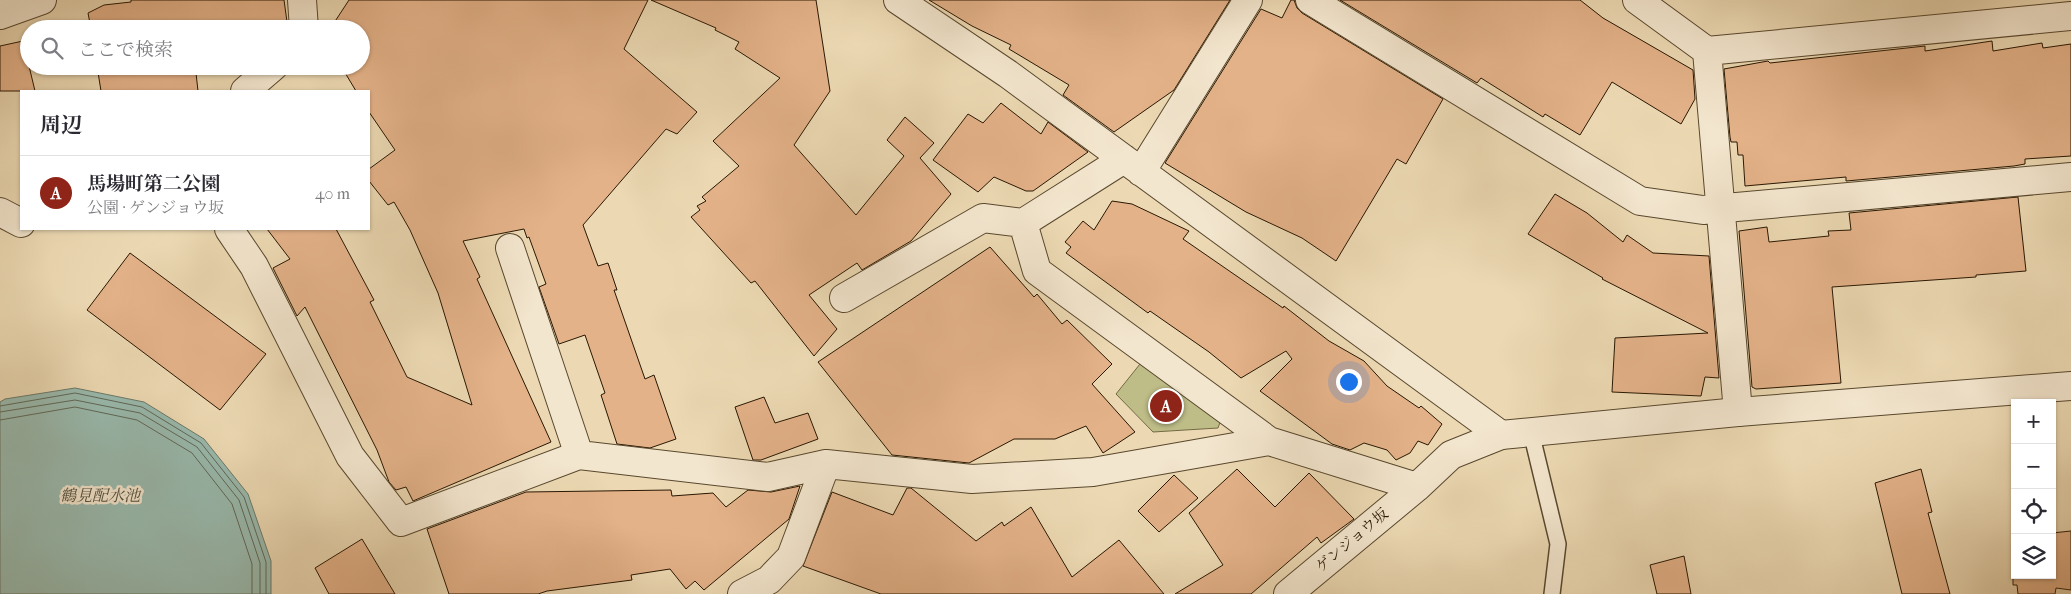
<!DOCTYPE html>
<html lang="ja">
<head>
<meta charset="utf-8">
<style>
	body { margin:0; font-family:"IM FELL French Canon","Noto Serif JP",serif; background:#f7f7f7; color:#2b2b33 }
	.controls { position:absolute; right:15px; bottom:15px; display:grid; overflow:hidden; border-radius:0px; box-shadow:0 1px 4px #0004 }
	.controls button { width:45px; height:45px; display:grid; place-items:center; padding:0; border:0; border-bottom:1px solid #e1e1e2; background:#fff; color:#2b2b33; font:25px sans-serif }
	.you { position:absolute; left:1348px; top:381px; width:18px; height:18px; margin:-12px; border:4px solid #fff; border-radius:50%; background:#1a73e8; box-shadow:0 0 0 8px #1a73e833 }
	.badge { display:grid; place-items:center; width:32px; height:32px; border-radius:50%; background:#8f2418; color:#fff; font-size:16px; font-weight:700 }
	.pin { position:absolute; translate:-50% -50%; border:2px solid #fff; box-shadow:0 1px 5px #0006 }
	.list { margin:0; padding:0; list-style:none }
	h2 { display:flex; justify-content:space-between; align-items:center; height:65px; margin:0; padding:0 20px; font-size:21px }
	h2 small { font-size:16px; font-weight:400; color:#7c7c81 }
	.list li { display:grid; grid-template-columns:32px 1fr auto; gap:15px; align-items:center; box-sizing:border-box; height:75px; padding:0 20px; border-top:1px solid #e1e1e2 }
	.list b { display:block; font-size:19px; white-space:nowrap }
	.list p { margin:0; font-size:16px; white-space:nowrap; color:#7c7c81 }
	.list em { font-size:16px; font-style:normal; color:#7c7c81 }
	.icon { flex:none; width:28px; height:28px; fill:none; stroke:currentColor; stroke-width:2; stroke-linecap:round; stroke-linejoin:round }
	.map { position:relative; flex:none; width:2071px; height:594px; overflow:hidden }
	.search { position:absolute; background:#fff; box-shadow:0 1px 4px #0004; left:20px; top:20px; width:350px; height:55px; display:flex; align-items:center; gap:12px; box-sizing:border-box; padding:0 18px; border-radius:28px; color:#7c7c81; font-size:19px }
	.panel { position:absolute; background:#fff; box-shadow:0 1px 4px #0004; left:20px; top:90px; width:350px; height:140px; border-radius:0px }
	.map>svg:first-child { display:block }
	.green { fill:#bebd88; stroke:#736a45 }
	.water { fill:#99baae; stroke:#6c7969 }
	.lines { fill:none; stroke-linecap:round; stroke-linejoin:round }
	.shore { stroke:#606858; stroke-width:1 }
	.building { fill:#e4b289; stroke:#281702 }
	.service-casing { stroke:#59482e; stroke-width:18 }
	.minor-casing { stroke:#59482e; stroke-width:30 }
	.tertiary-casing { stroke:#59482e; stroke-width:30 }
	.service { stroke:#f3e6ce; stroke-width:15 }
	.minor { stroke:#f3e6ce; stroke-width:28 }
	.tertiary { stroke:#f3e6ce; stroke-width:28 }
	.labels { text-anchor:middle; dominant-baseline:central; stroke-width:5; stroke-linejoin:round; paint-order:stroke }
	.street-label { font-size:15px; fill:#281702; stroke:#f3e6ce }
	.water-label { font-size:16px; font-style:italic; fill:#50503e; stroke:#f3e6ce }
</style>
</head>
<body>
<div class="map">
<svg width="2071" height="594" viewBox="0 0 2071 594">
	<rect width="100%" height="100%" fill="#ecd9b3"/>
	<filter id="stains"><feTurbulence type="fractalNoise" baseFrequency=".004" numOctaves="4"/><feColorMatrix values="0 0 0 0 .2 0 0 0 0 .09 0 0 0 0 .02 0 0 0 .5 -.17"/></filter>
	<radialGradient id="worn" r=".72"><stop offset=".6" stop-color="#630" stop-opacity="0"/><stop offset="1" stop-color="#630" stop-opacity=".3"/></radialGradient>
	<!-- green -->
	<path class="green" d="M 1140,364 L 1222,417 L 1218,428 L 1153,432 L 1116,394 Z"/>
	<!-- water -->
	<path class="water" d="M 75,388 L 144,402 L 204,439 L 248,494 L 271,561 L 271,594 L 0,594 L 0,402 L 5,399 Z"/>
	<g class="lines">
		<!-- shore -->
		<path class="shore" d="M 0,406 L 75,393 L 142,407 L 201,443 L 244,497 L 266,562 L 266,594
			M 0,412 L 75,400 L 140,413 L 197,447 L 239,500 L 260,563 L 260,594
			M 0,420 L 75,407 L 137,420 L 192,453 L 232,504 L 252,564 L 252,594"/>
	</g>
	<!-- building -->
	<path class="building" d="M 131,0 L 284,0 L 288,29 L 91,29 L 88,13 L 104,5 L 131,2 Z
		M 349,0 L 648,0 L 624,49 L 697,112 L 677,134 L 666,129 L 583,225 L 598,266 L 608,263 L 617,290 L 614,290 L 645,379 L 654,375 L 676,439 L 650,448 L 617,444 L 601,395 L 605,393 L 585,335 L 559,344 L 539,287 L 546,284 L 529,237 L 527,238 L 524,229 L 463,241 L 480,277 L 477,279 L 551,442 L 413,501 L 406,487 L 396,490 L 389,482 L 377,450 L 305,307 L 297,316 L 273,268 L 290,259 L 267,229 L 336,229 L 374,300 L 370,302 L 407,377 L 472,405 L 438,293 L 410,230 L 394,202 L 388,205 L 369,181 L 369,169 L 395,150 L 369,112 L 369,91 L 356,91 L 341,66 L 361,66 L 361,29 L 330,29 Z
		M 651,0 L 816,0 L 830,91 L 794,145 L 856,215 L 904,156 L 887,140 L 905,117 L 934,143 L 920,158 L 951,194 L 911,241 L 862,270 L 857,263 L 809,295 L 837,329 L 814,356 L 755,281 L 751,283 L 691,217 L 700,210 L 697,206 L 706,201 L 702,197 L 739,166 L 713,141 L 780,78 L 735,49 L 739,42 L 715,30 L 716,28 Z
		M 929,0 L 1230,0 L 1174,90 L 1114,132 L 1063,95 L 1069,85 L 1009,49 L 1011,45 L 972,26 Z
		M 1291,0 L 1294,0 L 1297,8 L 1302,13 L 1443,99 L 1406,164 L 1397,159 L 1336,261 L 1302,238 L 1246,212 L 1165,163 L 1261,9 L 1282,18 Z
		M 1340,0 L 1580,0 L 1603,18 L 1693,70 L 1695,99 L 1681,124 L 1612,82 L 1580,135 L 1545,114 L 1543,117 L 1481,78 L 1477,83 Z
		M 23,41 L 35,91 L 0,91 L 0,46 Z
		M 1992,41 L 1993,51 L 2042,43 L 2043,48 L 2071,44 L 2071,156 L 2025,159 L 2025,164 L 2014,166 L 1846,181 L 1846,177 L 1745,186 L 1743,155 L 1738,155 L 1737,142 L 1731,142 L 1730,137 L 1724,69 L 1768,61 L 1770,63 L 1925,46 L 1925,51 Z
		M 97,66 L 215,66 L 196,73 L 198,91 L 101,91 Z
		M 1001,103 L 1041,134 L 1048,122 L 1088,152 L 1033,191 L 1026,191 L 994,177 L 978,192 L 933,160 L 968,114 L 983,123 Z
		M 1555,194 L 1587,213 L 1623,242 L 1627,235 L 1653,253 L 1709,256 L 1719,378 L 1705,377 L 1701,396 L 1612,392 L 1615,338 L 1708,333 L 1602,279 L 1603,278 L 1528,234 Z
		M 2018,197 L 2026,271 L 1976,275 L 1976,277 L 1832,287 L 1841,383 L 1756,389 L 1752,387 L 1739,231 L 1767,227 L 1769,242 L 1829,236 L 1828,231 L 1851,230 L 1849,213 Z
		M 1112,201 L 1132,204 L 1189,231 L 1183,239 L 1283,308 L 1284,306 L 1329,341 L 1364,361 L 1387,386 L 1419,408 L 1421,406 L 1442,424 L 1428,445 L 1418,441 L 1410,453 L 1396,460 L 1387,450 L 1364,443 L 1350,450 L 1332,444 L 1260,391 L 1292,359 L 1286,351 L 1241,378 L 1209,352 L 1150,311 L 1148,313 L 1066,253 L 1071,247 L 1065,242 L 1083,221 L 1094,230 Z
		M 990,247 L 1034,297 L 1037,294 L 1062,324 L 1067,320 L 1112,364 L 1092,384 L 1135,432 L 1103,453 L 1086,426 L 1055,439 L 1014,439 L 969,463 L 892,455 L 818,362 Z
		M 130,253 L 266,354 L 220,410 L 87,310 Z
		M 764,397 L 775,423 L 808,413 L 818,439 L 761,460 L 753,460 L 735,407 Z
		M 1237,469 L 1275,507 L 1309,473 L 1354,519 L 1321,543 L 1317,537 L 1251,594 L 1175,594 L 1223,565 L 1189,513 Z
		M 1921,469 L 1932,512 L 1928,513 L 1950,594 L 1902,594 L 1875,483 Z
		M 1174,475 L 1198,498 L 1159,532 L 1138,511 Z
		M 800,486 L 789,519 L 704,590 L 695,581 L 686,589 L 670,569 L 631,575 L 632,580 L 547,591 L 538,594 L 449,594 L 427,529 L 526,492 L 671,490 L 672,496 L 713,493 L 726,507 L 748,490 L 771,492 Z
		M 907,488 L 911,488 L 976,541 L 1002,522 L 1004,526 L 1031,507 L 1072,577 L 1119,540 L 1164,594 L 881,594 L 803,566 L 832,492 L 893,515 Z
		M 2071,531 L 2071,590 L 2056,588 L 2055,594 L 2018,594 L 2017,585 L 2013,585 L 2013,536 L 2015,575 L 2052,575 L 2052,533 Z
		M 362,539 L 395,594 L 329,594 L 315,568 Z
		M 1684,556 L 1691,594 L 1657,594 L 1650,565 Z"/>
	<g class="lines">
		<!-- service casing -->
		<g class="service-casing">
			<path id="service" d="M 1531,432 L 1558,544 L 1552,594"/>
		</g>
		<!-- minor casing -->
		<g class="minor-casing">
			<path id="minor" d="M 302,0 L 304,29
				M 898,0 L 1008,74 L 1501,435
				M 1310,0 L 1640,201 L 1703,210 L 2071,177
				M 1637,0 L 1707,51 L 2071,16
				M 0,15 L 42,0
				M 1707,51 L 1738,412
				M 245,91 L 274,66
				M 1141,172 L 1248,0
				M 0,212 L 21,223
				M 1023,223 L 1037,271 L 1269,441 L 1417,487
				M 229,229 L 254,266 L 350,456 L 401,522 L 579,455 L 768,477 L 826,464 L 972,479 L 1093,472 L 1269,441
				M 510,248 L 579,455
				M 844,298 L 983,218 L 1023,223 L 1124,159
				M 742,594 L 769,580 L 791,557 L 826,464
				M 1288,594 L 1417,487 L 1451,455 L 1501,435"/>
		</g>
		<!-- tertiary casing -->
		<g class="tertiary-casing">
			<path id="tertiary" d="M 1501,435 L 1738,412 L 2071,386"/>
		</g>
		<!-- service -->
		<use href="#service" class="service"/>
		<!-- minor -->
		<use href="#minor" class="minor"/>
		<!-- tertiary -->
		<use href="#tertiary" class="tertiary"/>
	</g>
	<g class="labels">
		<!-- street labels -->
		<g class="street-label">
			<text transform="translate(1352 540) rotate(-40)">ゲンジョウ坂</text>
		</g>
		<!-- water labels -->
		<g class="water-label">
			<text x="100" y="495">鶴見配水池</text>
		</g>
	</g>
	<rect width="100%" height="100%" filter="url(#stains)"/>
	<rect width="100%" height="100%" fill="url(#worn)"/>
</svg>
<div class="controls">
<button>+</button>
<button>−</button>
<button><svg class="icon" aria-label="locate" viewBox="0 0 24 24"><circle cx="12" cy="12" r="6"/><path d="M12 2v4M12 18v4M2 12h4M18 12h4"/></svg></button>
<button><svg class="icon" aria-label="layers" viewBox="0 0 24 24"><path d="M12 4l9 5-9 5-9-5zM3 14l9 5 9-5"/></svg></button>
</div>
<div class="you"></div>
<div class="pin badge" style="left:1166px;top:406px">A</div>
<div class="search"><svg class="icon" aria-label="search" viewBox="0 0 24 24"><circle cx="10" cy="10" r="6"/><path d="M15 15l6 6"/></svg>ここで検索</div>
<section class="panel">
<h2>周辺<small></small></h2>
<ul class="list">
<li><span class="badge">A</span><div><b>馬場町第二公園</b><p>公園 · ゲンジョウ坂</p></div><em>40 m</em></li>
</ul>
</section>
</div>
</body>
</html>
